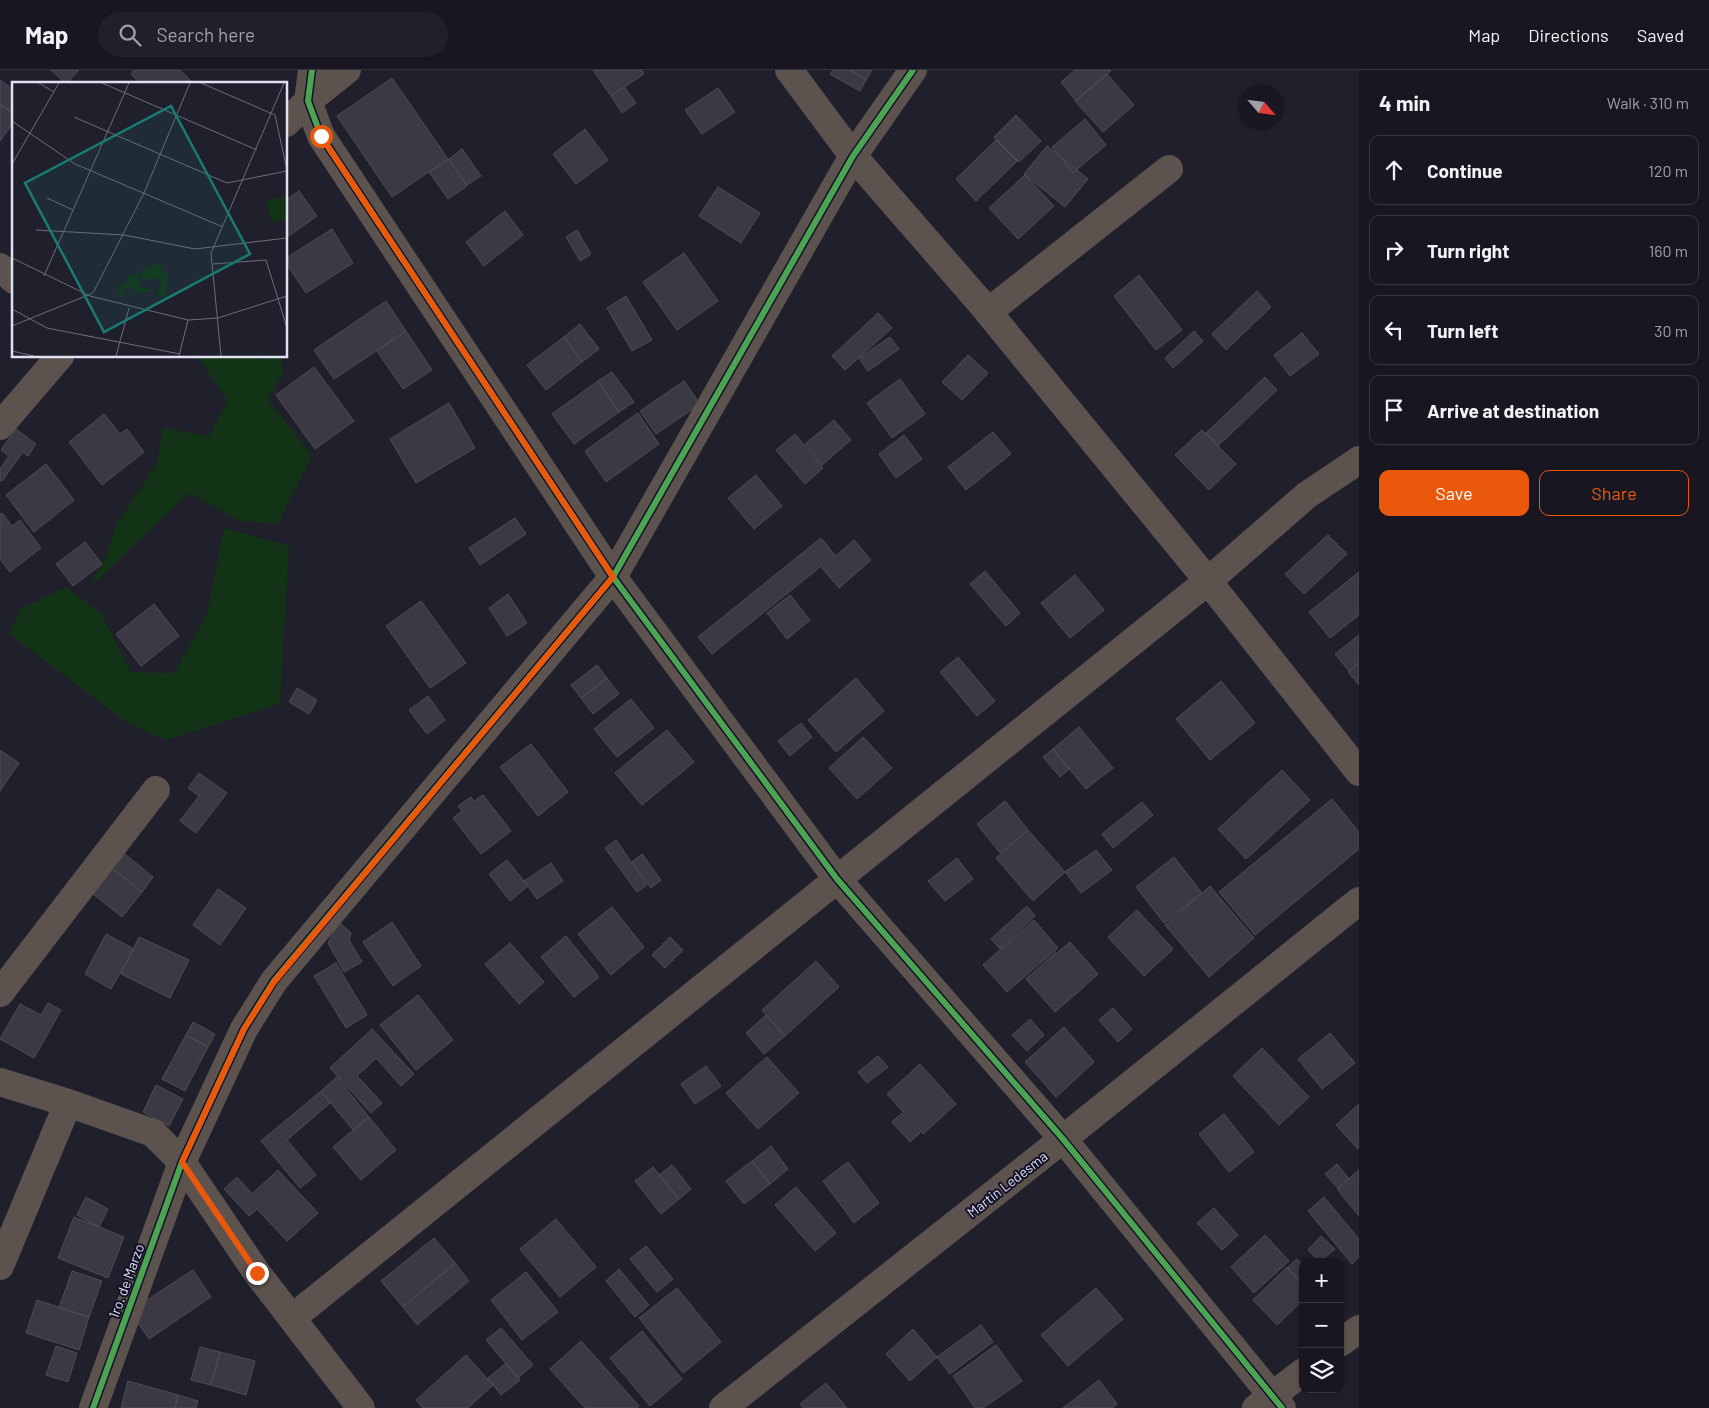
<!DOCTYPE html>
<html lang="en">
<head>
<meta charset="utf-8">
<style>
	body { margin:0; font-family:Barlow,sans-serif; background:#21202a; color:#f1f3f6 }
	.controls { position:absolute; right:15px; bottom:15px; display:grid; overflow:hidden; border-radius:10px; box-shadow:0 1px 4px #0004 }
	.controls button { width:45px; height:45px; display:grid; place-items:center; padding:0; border:0; border-bottom:1px solid #36363f; background:#181721; color:#f1f3f6; font:25px sans-serif }
	.compass { position:absolute; left:1239px; top:15px; width:45px; height:45px; border-radius:50%; background:#181721; box-shadow:0 1px 4px #0004; rotate:118deg }
	.stop { position:absolute; width:15px; height:15px; margin:-11px; border:4px solid #ea580c; border-radius:50%; background:#fff }
	.stop.end { background:#ea580c; border-color:#fff; box-shadow:0 1px 5px #0008 }
	.list { margin:0; padding:0; list-style:none }
	h2 { display:flex; justify-content:space-between; align-items:center; height:65px; margin:0; padding:0 20px; font-size:21px }
	h2 small { font-size:16px; font-weight:400; color:#9f9fa5 }
	.list li { display:grid; grid-template-columns:32px 1fr auto; gap:15px; align-items:center; box-sizing:border-box; height:70px; margin:0 10px 10px; padding:0 10px; border:1px solid #36363f; border-radius:10px }
	.list b { display:block; font-size:19px; white-space:nowrap }
	.list em { font-size:16px; font-style:normal; color:#9f9fa5 }
	.actions { display:flex; gap:10px; padding:15px 20px }
	.actions a { flex:1; padding:11px 0; border:1px solid #ea580c; border-radius:10px; text-align:center; font-size:18px; color:#ea580c }
	.actions .main { background:#ea580c; color:#fff }
	.icon { flex:none; width:28px; height:28px; fill:none; stroke:currentColor; stroke-width:2; stroke-linecap:round; stroke-linejoin:round }
	.map { position:relative; flex:none; width:1359px; height:1338px; overflow:hidden }
	header { display:flex; align-items:center; gap:30px; box-sizing:border-box; height:70px; padding:0 25px; background:#181721; border-bottom:1px solid #36363f }
	header strong { font-size:24px }
	nav { display:flex; gap:28px; margin-inline-start:auto; font-size:18px }
	.search { width:350px; height:45px; background:#21202a; display:flex; align-items:center; gap:12px; box-sizing:border-box; padding:0 18px; border-radius:28px; color:#9f9fa5; font-size:19px }
	main { display:flex }
	aside { flex:1; background:#181721 }
	.map>svg:first-child { display:block }
	.green { fill:#123315 }
	.building { fill:#3a3944; stroke:#4d4d58 }
	.lines { fill:none; stroke-linecap:round; stroke-linejoin:round }
	.minor { stroke:#5d534e; stroke-width:28 }
	.cycleway-casing { stroke:#121127; stroke-width:9 }
	.cycleway { stroke:#4ca352; stroke-width:6 }
	.route { stroke:#ea580c; stroke-width:6 }
	.labels { text-anchor:middle; dominant-baseline:central; stroke-width:4; stroke-linejoin:round; paint-order:stroke }
	.street-label { font-size:14px; fill:#e1e1f2; stroke:#121127 }
	.inset-road { fill:none; stroke:#6d6d7b; stroke-width:1 }
	.view { fill:#1a7b75; fill-opacity:0.15; stroke:#1a7b75; stroke-width:2.5 }
	.inset-edge { fill:none; stroke:#e1e1f2; stroke-width:2.5 }
</style>
</head>
<body>
<header>
<strong>Map</strong>
<div class="search"><svg class="icon" aria-label="search" viewBox="0 0 24 24"><circle cx="10" cy="10" r="6"/><path d="M15 15l6 6"/></svg>Search here</div>
<nav><a>Map</a><a>Directions</a><a>Saved</a></nav>
</header>
<main>
<div class="map">
<svg width="1359" height="1338" viewBox="0 0 1359 1338">
	<rect width="100%" height="100%" fill="#201f2c"/>
	<!-- green -->
	<path class="green" d="M 197,286 L 254,286 L 258,290 L 259,286 L 280,286 L 283,302 L 268,330 L 312,385 L 278,454 L 240,451 L 189,423 L 89,518 L 107,484 L 116,455 L 157,393 L 163,358 L 209,366 L 228,331 Z
		M 224,458 L 289,476 L 280,634 L 166,670 L 126,652 L 9,564 L 20,539 L 66,517 L 101,543 L 131,602 L 174,603 L 207,544 Z"/>
	<!-- building -->
	<path class="building" d="M 51,0 L 79,0 L 66,14 Z
		M 134,0 L 180,0 L 194,14 L 141,14 L 131,4 Z
		M 593,0 L 642,0 L 644,4 L 611,26 Z
		M 833,0 L 849,0 L 866,10 L 860,21 L 830,4 Z
		M 850,0 L 872,0 L 866,10 Z
		M 1075,0 L 1109,0 L 1111,1 L 1076,31 L 1061,12 Z
		M 1107,4 L 1134,35 L 1103,62 L 1075,31 Z
		M 392,8 L 448,89 L 392,127 L 337,46 Z
		M 0,10 L 14,20 L 14,35 L 9,41 L 0,34 Z
		M 624,17 L 636,33 L 622,43 L 611,26 Z
		M 718,18 L 735,42 L 702,64 L 685,40 Z
		M 0,34 L 14,44 L 14,52 L 0,71 Z
		M 1016,45 L 1041,71 L 1019,92 L 994,67 Z
		M 1085,49 L 1106,75 L 1073,103 L 1052,77 Z
		M 585,59 L 608,90 L 576,114 L 553,84 Z
		M 996,70 L 1017,91 L 976,131 L 956,109 Z
		M 1047,76 L 1088,109 L 1065,137 L 1024,104 Z
		M 462,79 L 481,106 L 467,115 L 449,89 Z
		M 449,89 L 467,116 L 448,129 L 429,102 Z
		M 1025,105 L 1054,136 L 1018,169 L 989,138 Z
		M 718,117 L 760,143 L 741,173 L 699,146 Z
		M 299,121 L 317,146 L 286,168 L 286,130 Z
		M 505,141 L 523,165 L 484,196 L 466,172 Z
		M 332,159 L 353,193 L 306,223 L 286,193 L 286,188 Z
		M 577,160 L 591,184 L 580,191 L 566,167 Z
		M 684,183 L 718,231 L 677,260 L 643,212 Z
		M 1139,205 L 1182,260 L 1156,280 L 1114,226 Z
		M 1257,221 L 1271,237 L 1226,280 L 1212,264 Z
		M 626,226 L 652,270 L 632,281 L 607,238 Z
		M 386,231 L 406,261 L 334,309 L 314,280 Z
		M 878,243 L 892,258 L 845,300 L 832,286 Z
		M 580,254 L 599,279 L 582,292 L 564,267 Z
		M 406,261 L 432,300 L 403,319 L 377,281 Z
		M 1194,261 L 1203,271 L 1173,298 L 1165,288 Z
		M 1302,263 L 1319,284 L 1290,306 L 1274,285 Z
		M 564,267 L 582,292 L 546,320 L 527,295 Z
		M 890,267 L 899,279 L 868,301 L 859,288 Z
		M 968,285 L 988,303 L 962,330 L 942,312 Z
		M 314,297 L 354,351 L 315,379 L 276,325 Z
		M 612,302 L 634,332 L 619,342 L 598,311 Z
		M 1265,307 L 1277,320 L 1218,376 L 1206,363 Z
		M 900,309 L 925,344 L 892,368 L 867,333 Z
		M 598,311 L 619,342 L 574,374 L 552,344 Z
		M 684,311 L 700,334 L 656,364 L 640,341 Z
		M 449,333 L 475,378 L 416,413 L 390,369 Z
		M 638,343 L 659,374 L 606,412 L 585,381 Z
		M 104,344 L 120,364 L 127,359 L 144,382 L 102,415 L 69,372 Z
		M 834,350 L 851,370 L 822,395 L 805,374 Z
		M 16,359 L 36,374 L 28,386 L 23,382 L 2,411 L 0,410 L 0,399 L 9,386 L 1,380 Z
		M 1202,360 L 1236,394 L 1209,420 L 1175,385 Z
		M 993,362 L 1011,384 L 966,420 L 948,397 Z
		M 795,364 L 823,398 L 805,414 L 776,380 Z
		M 904,365 L 922,389 L 896,408 L 879,384 Z
		M 46,394 L 74,430 L 34,462 L 6,425 Z
		M 756,405 L 782,436 L 754,459 L 728,428 Z
		M 2,443 L 12,456 L 20,450 L 41,478 L 10,502 L 0,489 L 0,444 Z
		M 515,448 L 526,464 L 480,495 L 469,478 Z
		M 1328,465 L 1347,484 L 1304,524 L 1285,504 Z
		M 821,468 L 835,485 L 712,584 L 698,567 Z
		M 854,470 L 871,490 L 839,518 L 822,498 Z
		M 85,472 L 102,494 L 73,516 L 56,494 Z
		M 985,501 L 1020,543 L 1006,556 L 970,514 Z
		M 1359,502 L 1359,545 L 1330,568 L 1309,542 Z
		M 1075,505 L 1104,540 L 1070,568 L 1041,533 Z
		M 508,524 L 527,553 L 507,566 L 489,538 Z
		M 790,525 L 810,550 L 787,569 L 767,543 Z
		M 421,531 L 466,593 L 430,618 L 386,556 Z
		M 154,534 L 179,566 L 141,596 L 116,564 Z
		M 1359,565 L 1359,593 L 1349,601 L 1335,584 Z
		M 958,587 L 995,631 L 977,646 L 940,602 Z
		M 1359,593 L 1359,615 L 1348,602 Z
		M 597,595 L 607,608 L 581,628 L 571,615 Z
		M 607,608 L 619,624 L 593,644 L 581,628 Z
		M 856,608 L 884,641 L 836,682 L 808,650 Z
		M 1221,611 L 1255,653 L 1210,690 L 1176,649 Z
		M 297,618 L 317,630 L 309,644 L 289,632 Z
		M 428,626 L 445,650 L 427,664 L 409,640 Z
		M 631,629 L 654,658 L 617,687 L 594,659 Z
		M 801,653 L 812,667 L 790,686 L 778,671 Z
		M 1079,657 L 1113,698 L 1086,719 L 1053,679 Z
		M 667,660 L 694,692 L 642,735 L 615,703 Z
		M 863,667 L 892,698 L 857,729 L 829,698 Z
		M 531,674 L 568,722 L 538,746 L 500,697 Z
		M 1053,679 L 1069,699 L 1060,707 L 1043,687 Z
		M 0,680 L 19,693 L 0,721 Z
		M 1282,700 L 1310,730 L 1246,789 L 1218,759 Z
		M 199,703 L 227,723 L 196,763 L 180,751 L 199,726 L 188,718 Z
		M 483,725 L 511,761 L 481,784 L 453,748 L 462,741 L 458,736 L 471,727 L 474,731 Z
		M 1332,729 L 1359,762 L 1359,779 L 1255,865 L 1219,822 Z
		M 1005,731 L 1028,760 L 1000,783 L 977,754 Z
		M 1142,732 L 1153,745 L 1113,778 L 1102,764 Z
		M 1028,760 L 1065,802 L 1033,831 L 996,788 Z
		M 616,770 L 647,815 L 637,822 L 605,778 Z
		M 115,776 L 153,807 L 142,822 L 103,791 Z
		M 1096,780 L 1112,800 L 1081,823 L 1065,802 Z
		M 642,784 L 661,810 L 651,818 L 632,792 Z
		M 1174,787 L 1202,823 L 1164,853 L 1136,817 Z
		M 957,788 L 973,809 L 945,831 L 928,811 Z
		M 507,790 L 528,816 L 510,831 L 489,804 Z
		M 103,791 L 142,822 L 122,847 L 83,816 Z
		M 551,793 L 563,811 L 537,829 L 524,811 Z
		M 1210,816 L 1254,868 L 1209,907 L 1165,855 Z
		M 218,819 L 246,838 L 220,875 L 193,855 Z
		M 1027,836 L 1035,846 L 1000,879 L 991,869 Z
		M 612,837 L 644,877 L 611,905 L 578,864 Z
		M 1137,840 L 1173,879 L 1144,906 L 1108,867 Z
		M 1034,850 L 1058,878 L 1007,922 L 983,895 Z
		M 339,852 L 351,863 L 349,870 L 362,892 L 344,902 L 328,873 Z
		M 392,852 L 421,896 L 393,916 L 363,872 Z
		M 106,864 L 134,879 L 111,919 L 85,904 Z
		M 566,866 L 599,907 L 574,927 L 541,887 Z
		M 139,867 L 189,890 L 170,928 L 121,904 Z
		M 670,867 L 683,880 L 665,898 L 652,885 Z
		M 1070,872 L 1098,904 L 1086,915 L 1058,882 Z
		M 510,873 L 544,912 L 519,934 L 485,894 Z
		M 1056,882 L 1085,916 L 1055,942 L 1026,909 Z
		M 816,891 L 839,917 L 785,966 L 762,940 Z
		M 336,893 L 367,945 L 346,958 L 314,906 Z
		M 418,925 L 453,970 L 416,1000 L 380,955 Z
		M 48,933 L 61,940 L 34,988 L 0,969 L 20,934 L 41,945 Z
		M 1113,938 L 1132,959 L 1118,972 L 1099,950 Z
		M 766,945 L 785,966 L 764,984 L 746,963 Z
		M 1030,949 L 1044,965 L 1027,981 L 1012,965 Z
		M 193,952 L 215,964 L 208,977 L 186,965 Z
		M 1064,957 L 1094,992 L 1056,1027 L 1025,992 Z
		M 372,959 L 414,1004 L 401,1016 L 376,988 L 357,1006 L 382,1033 L 371,1043 L 330,998 Z
		M 1330,963 L 1355,993 L 1322,1019 L 1298,989 Z
		M 186,965 L 208,977 L 185,1021 L 162,1009 Z
		M 1262,978 L 1309,1027 L 1279,1055 L 1233,1006 Z
		M 878,986 L 888,997 L 867,1013 L 858,1002 Z
		M 767,987 L 799,1023 L 758,1059 L 726,1023 Z
		M 920,994 L 956,1034 L 923,1064 L 887,1024 Z
		M 706,996 L 721,1016 L 695,1034 L 681,1014 Z
		M 337,1007 L 369,1047 L 353,1060 L 321,1021 Z
		M 156,1015 L 183,1029 L 169,1056 L 143,1042 Z
		M 321,1021 L 330,1033 L 287,1070 L 316,1105 L 300,1118 L 261,1071 Z
		M 1359,1034 L 1359,1077 L 1358,1079 L 1336,1055 Z
		M 902,1043 L 920,1063 L 910,1072 L 892,1052 Z
		M 1224,1044 L 1254,1082 L 1229,1102 L 1199,1064 Z
		M 369,1047 L 396,1080 L 361,1110 L 333,1077 Z
		M 771,1076 L 788,1099 L 770,1114 L 752,1091 Z
		M 752,1091 L 770,1114 L 744,1134 L 726,1111 Z
		M 848,1092 L 879,1133 L 854,1153 L 823,1111 Z
		M 1337,1094 L 1349,1109 L 1338,1118 L 1325,1104 Z
		M 672,1095 L 691,1119 L 679,1129 L 659,1105 Z
		M 653,1097 L 679,1129 L 661,1144 L 635,1111 Z
		M 278,1100 L 318,1143 L 287,1171 L 257,1139 L 249,1146 L 224,1119 L 237,1107 L 252,1124 Z
		M 1359,1100 L 1359,1146 L 1337,1119 Z
		M 796,1117 L 836,1163 L 815,1181 L 775,1135 Z
		M 86,1127 L 108,1139 L 99,1157 L 77,1145 Z
		M 1324,1127 L 1359,1169 L 1359,1187 L 1352,1194 L 1308,1141 Z
		M 1214,1138 L 1238,1165 L 1222,1180 L 1197,1153 Z
		M 74,1147 L 124,1167 L 108,1208 L 58,1188 Z
		M 556,1149 L 596,1197 L 560,1227 L 520,1179 Z
		M 1265,1165 L 1289,1191 L 1254,1223 L 1231,1197 Z
		M 1321,1166 L 1335,1179 L 1320,1192 L 1308,1180 Z
		M 434,1168 L 455,1193 L 403,1237 L 381,1211 Z
		M 646,1176 L 673,1209 L 657,1222 L 630,1189 Z
		M 1297,1189 L 1303,1195 L 1303,1215 L 1287,1198 Z
		M 455,1193 L 469,1211 L 417,1255 L 403,1237 Z
		M 1287,1197 L 1303,1214 L 1303,1230 L 1277,1255 L 1253,1230 Z
		M 619,1199 L 649,1235 L 635,1247 L 606,1211 Z
		M 193,1200 L 211,1227 L 149,1269 L 130,1241 Z
		M 72,1201 L 102,1211 L 89,1247 L 59,1238 Z
		M 526,1202 L 558,1242 L 522,1270 L 491,1230 Z
		M 677,1218 L 721,1272 L 683,1303 L 639,1248 Z
		M 1096,1218 L 1123,1249 L 1068,1296 L 1041,1265 Z
		M 37,1230 L 89,1247 L 79,1280 L 26,1263 Z
		M 981,1255 L 993,1272 L 950,1304 L 937,1287 Z
		M 501,1258 L 533,1295 L 518,1308 L 486,1270 Z
		M 913,1259 L 937,1287 L 910,1311 L 886,1284 Z
		M 642,1261 L 682,1309 L 650,1336 L 610,1288 Z
		M 581,1271 L 639,1336 L 637,1338 L 585,1338 L 550,1299 Z
		M 996,1275 L 1022,1311 L 983,1338 L 975,1338 L 953,1306 Z
		M 56,1276 L 77,1283 L 68,1312 L 46,1305 Z
		M 200,1277 L 220,1282 L 211,1315 L 191,1310 Z
		M 220,1282 L 255,1291 L 246,1325 L 211,1315 Z
		M 466,1285 L 493,1315 L 468,1338 L 423,1338 L 416,1330 Z
		M 506,1293 L 520,1310 L 501,1325 L 488,1308 Z
		M 1099,1310 L 1117,1334 L 1112,1338 L 1063,1338 Z
		M 128,1311 L 178,1325 L 175,1338 L 121,1338 Z
		M 826,1313 L 847,1338 L 803,1338 L 800,1334 Z
		M 178,1325 L 198,1331 L 196,1338 L 175,1338 Z"/>
	<g class="lines">
		<!-- minor -->
		<path class="minor" d="M 312,0 L 308,31 L 321,66 L 613,507 L 837,809 L 1063,1069 L 1282,1338
			M 789,0 L 853,86 L 979,231 L 1208,511 L 1359,702
			M 286,53 L 308,31 L 347,0
			M 0,197 L 14,210
			M 988,242 L 1169,99
			M 0,356 L 60,286
			M 0,923 L 156,720
			M 0,1012 L 68,1033 L 153,1063 L 182,1092 L 257,1203 L 361,1338
			M 0,1196 L 68,1033
			M 292,1248 L 1208,511 L 1307,425 L 1359,390
			M 1340,1273 L 1359,1259
			M 93,1338 L 182,1092 L 244,959 L 274,911 L 613,507 L 853,86 L 913,0
			M 723,1338 L 1063,1069 L 1359,831
			M 1256,1338 L 1303,1302"/>
		<!-- cycleway casing -->
		<g class="cycleway-casing">
			<path id="cycleway" d="M 312,0 L 308,31 L 321,66 L 613,507 L 837,809 L 1063,1069 L 1282,1338
				M 93,1338 L 182,1092 L 244,959 L 274,911 L 613,507 L 853,86 L 913,0"/>
		</g>
		<!-- cycleway -->
		<use href="#cycleway" class="cycleway"/>
	</g>
	<g class="lines">
		<!-- route -->
		<path class="route" d="M 257,1203 L 182,1092 L 244,959 L 274,912 L 613,507 L 321,66"/>
	</g>
	<g class="labels">
		<!-- street labels -->
		<g class="street-label">
			<text transform="translate(1007 1114) rotate(-38)">Martin Ledesma</text>
			<text transform="translate(126 1211) rotate(-70)">1ro. de Marzo</text>
		</g>
	</g>
	<!-- overview -->
	<g transform="translate(12 12)">
		<rect width="275" height="275" fill="#201f2c"/>
		<path d="M 274,114 L 275,137 L 260,141 L 254,119 ZM 145,182 L 156,193 L 153,216 L 145,212 L 150,200 L 148,196 L 129,198 L 127,190 ZM 116,193 L 126,193 L 127,204 L 143,210 L 122,211 L 120,206 L 115,205 L 109,217 L 106,215 L 109,205 L 99,209 L 113,201 Z" fill="#123315"/>
		<path class="inset-road" d="M 27,1 L 42,10M 90,1 L 245,68M 189,1 L 263,33 L 275,88M 62,35 L 215,101 L 275,89M 0,39 L 63,82 L 211,145M 0,82 L 47,1M 35,116 L 61,128M 24,148 L 112,153 L 183,167 L 275,156M 0,176 L 78,214 L 176,238 L 206,236 L 275,214M 201,182 L 254,178 L 275,246M 32,194 L 117,1M 0,227 L 35,246 L 168,272M 0,244 L 81,211 L 132,111 L 178,1M 0,269 L 22,274M 104,274 L 117,226M 167,274 L 176,238M 209,274 L 199,171 L 272,1"/>
		<path class="view" d="M 159,24 L 238,172 L 92,250 L 13,101 Z"/>
		<rect width="275" height="275" class="inset-edge"/>
	</g>
</svg>
<div class="controls">
<button>+</button>
<button>−</button>
<button><svg class="icon" aria-label="layers" viewBox="0 0 24 24"><path d="M12 4l9 5-9 5-9-5zM3 14l9 5 9-5"/></svg></button>
</div>
<svg class="compass" viewBox="-18 -18 36 36"><path d="M0-13l5 13h-10z" fill="#e53935"/><path d="M0 13l5-13h-10z" fill="#9f9fa5"/></svg>
<div class="stop" style="left:321px;top:66px"></div>
<div class="stop end" style="left:257px;top:1203px"></div>
</div>
<aside>
<h2>4 min<small>Walk · 310 m</small></h2>
<ul class="list">
<li><svg class="icon" aria-label="ahead" viewBox="0 0 24 24"><path d="M12 20V5M6 11l6-6 6 6"/></svg><div><b>Continue</b></div><em>120 m</em></li>
<li><svg class="icon" aria-label="right" viewBox="0 0 24 24"><path d="M7 20v-9h11M14 6l5 5-5 5"/></svg><div><b>Turn right</b></div><em>160 m</em></li>
<li><svg class="icon" aria-label="left" viewBox="0 0 24 24"><path d="M17 20v-9H6M10 6l-5 5 5 5"/></svg><div><b>Turn left</b></div><em>30 m</em></li>
<li><svg class="icon" aria-label="arrive" viewBox="0 0 24 24"><path d="M6 21V4h12l-3 4 3 4H6"/></svg><div><b>Arrive at destination</b></div></li>
</ul>
<div class="actions"><a class="main">Save</a><a>Share</a></div>
</aside>
</main>
</body>
</html>
